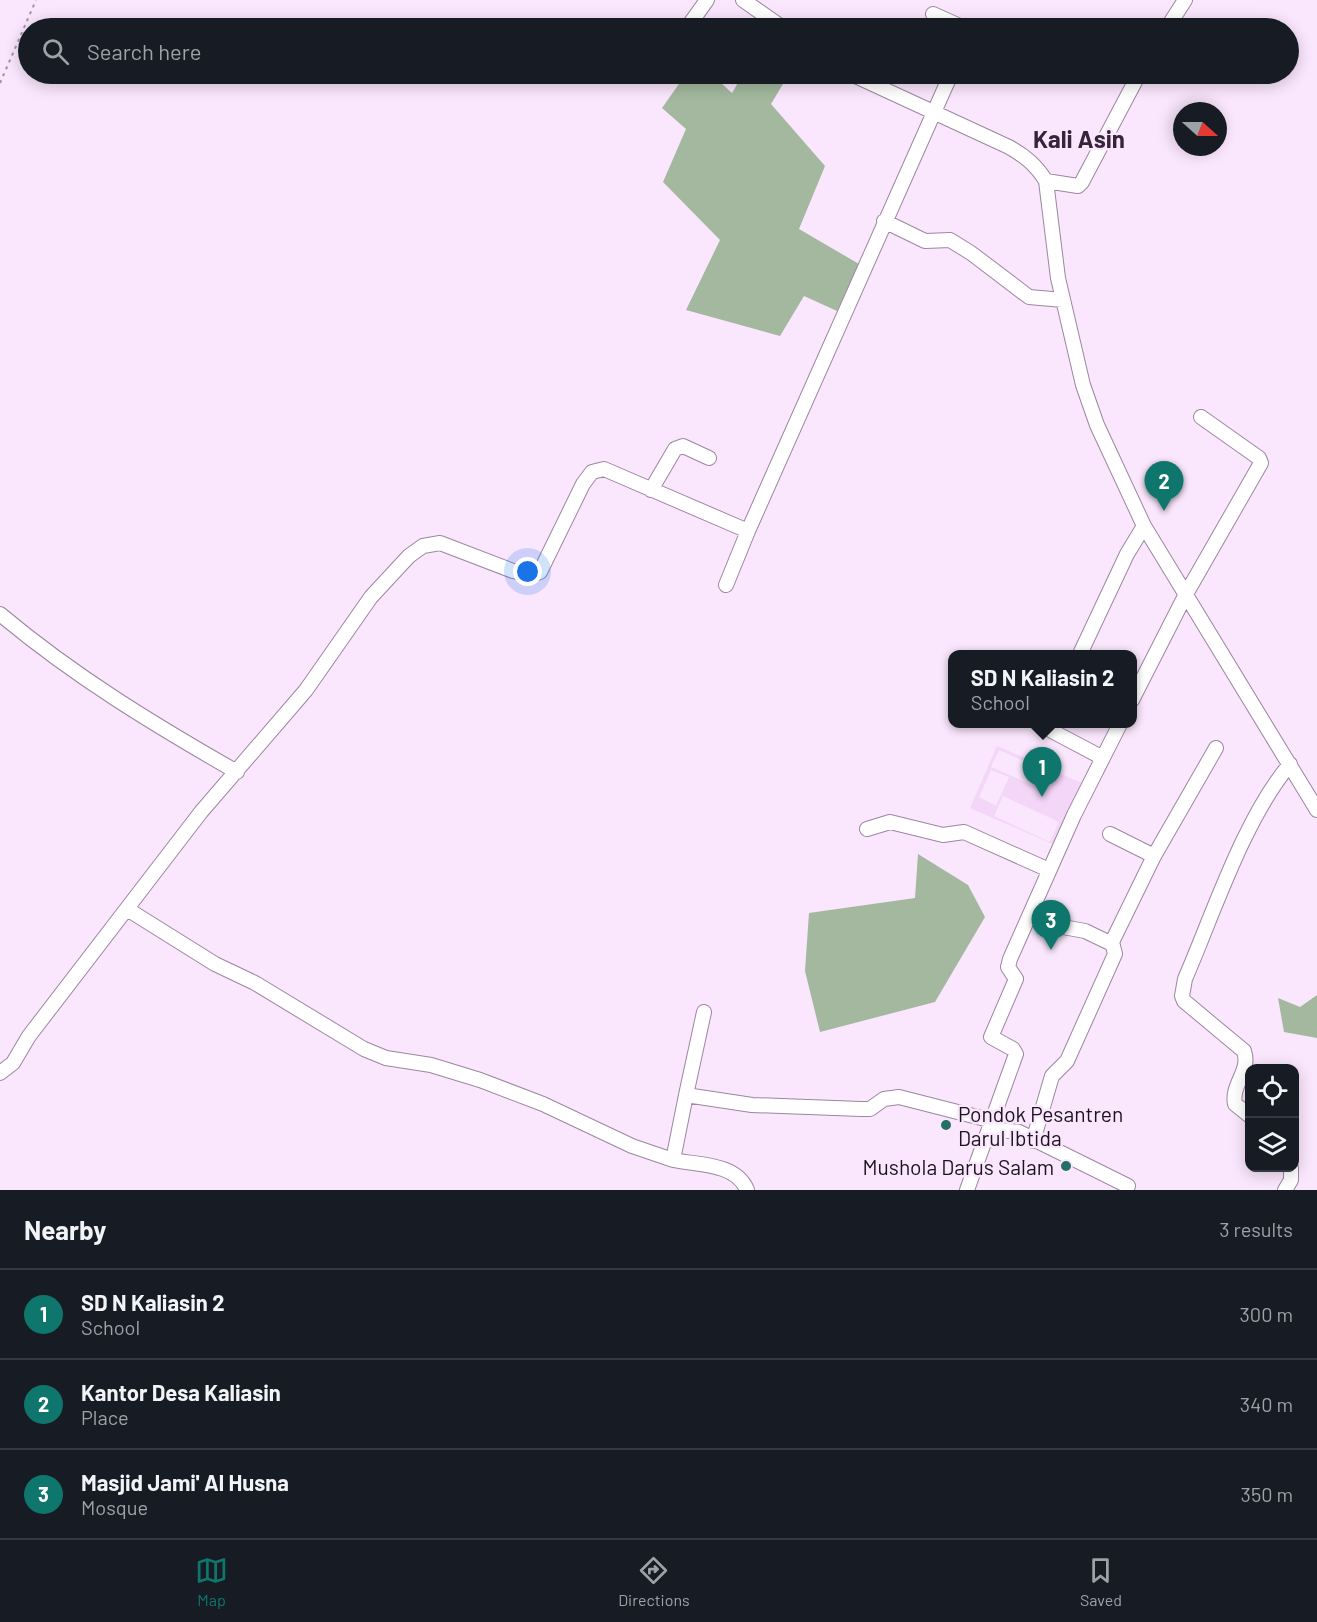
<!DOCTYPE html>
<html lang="en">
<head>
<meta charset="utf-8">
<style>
	body { margin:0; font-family:Barlow,sans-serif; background:#20242c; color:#f1f3f6 }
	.controls { position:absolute; right:18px; bottom:18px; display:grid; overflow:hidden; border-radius:12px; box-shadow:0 3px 15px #0003 }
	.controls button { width:54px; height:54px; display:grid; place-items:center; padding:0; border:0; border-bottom:2px solid #363941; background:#171b24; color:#f1f3f6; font:30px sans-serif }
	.compass { position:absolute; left:1173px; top:102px; width:54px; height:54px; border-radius:50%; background:#171b24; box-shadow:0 3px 15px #0003; rotate:111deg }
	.you { position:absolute; left:528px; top:572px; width:21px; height:21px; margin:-15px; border:4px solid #fff; border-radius:50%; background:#1a73e8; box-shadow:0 0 0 9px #1a73e833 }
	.badge { display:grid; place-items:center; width:39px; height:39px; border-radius:50%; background:#0f766e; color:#fff; font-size:20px; font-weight:700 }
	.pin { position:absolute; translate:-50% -50px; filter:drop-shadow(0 2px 3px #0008) }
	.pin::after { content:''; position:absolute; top:32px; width:21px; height:18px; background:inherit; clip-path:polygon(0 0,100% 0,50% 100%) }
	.popup { position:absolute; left:948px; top:650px; width:189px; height:78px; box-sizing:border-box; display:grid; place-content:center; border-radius:12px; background:#171b24; filter:drop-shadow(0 2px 4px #0005); font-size:20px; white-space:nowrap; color:#9ea1a6 }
	.popup b { font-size:22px; color:#f1f3f6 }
	.popup::after { content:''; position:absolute; left:50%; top:100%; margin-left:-12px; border:12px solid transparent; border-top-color:#171b24 }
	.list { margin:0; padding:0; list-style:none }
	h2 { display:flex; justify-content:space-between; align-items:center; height:78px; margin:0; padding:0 24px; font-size:26px }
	h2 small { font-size:20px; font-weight:400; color:#9ea1a6 }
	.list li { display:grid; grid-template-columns:39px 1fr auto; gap:18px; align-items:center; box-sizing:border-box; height:90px; padding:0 24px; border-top:2px solid #363941 }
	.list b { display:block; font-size:22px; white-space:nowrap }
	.list p { margin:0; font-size:20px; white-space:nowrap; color:#9ea1a6 }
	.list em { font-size:20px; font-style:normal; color:#9ea1a6 }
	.icon { flex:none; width:33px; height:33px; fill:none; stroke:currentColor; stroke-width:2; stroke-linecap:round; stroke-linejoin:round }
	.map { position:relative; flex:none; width:1317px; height:1190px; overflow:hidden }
	.search { position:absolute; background:#171b24; box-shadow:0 3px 15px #0003; left:18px; right:18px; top:18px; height:66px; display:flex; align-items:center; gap:15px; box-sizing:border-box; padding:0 21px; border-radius:33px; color:#9ea1a6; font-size:22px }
	.sheet { height:348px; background:#171b24 }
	nav { display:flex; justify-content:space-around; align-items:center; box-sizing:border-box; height:84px; border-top:2px solid #363941; background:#171b24; font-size:16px; color:#9ea1a6 }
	nav a { display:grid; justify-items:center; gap:3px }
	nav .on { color:#0f766e }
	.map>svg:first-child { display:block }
	.built { fill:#f4d6f8; fill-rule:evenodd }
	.forest { fill:#a3b89e }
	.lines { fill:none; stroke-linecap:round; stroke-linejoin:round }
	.street-casing { stroke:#9c86a0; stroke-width:16 }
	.path { stroke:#a394a6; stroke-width:2; stroke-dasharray:3 4.5; stroke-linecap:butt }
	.street { stroke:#fff; stroke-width:14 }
	.poi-dot { fill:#256f69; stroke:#fae6fd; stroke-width:2 }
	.labels { text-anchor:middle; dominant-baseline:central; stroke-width:5; stroke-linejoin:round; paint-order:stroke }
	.poi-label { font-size:21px; fill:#1b131d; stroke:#fae6fd; text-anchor:start }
	.quarter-label { font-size:24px; font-weight:bold; fill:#362439; stroke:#fae6fd }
</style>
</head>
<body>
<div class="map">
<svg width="1317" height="1190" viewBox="0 0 1317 1190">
	<rect width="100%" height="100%" fill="#fae6fd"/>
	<!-- built -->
	<path class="built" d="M 997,746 L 1084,784 L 1057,846 L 970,808 ZM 999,750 L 1040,768 L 1032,785 L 991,767 ZM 991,770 L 1009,777 L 996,806 L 979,797 ZM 1003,796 L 1059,822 L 1050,842 L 994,816 Z"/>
	<!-- forest -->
	<path class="forest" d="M 686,74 L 711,74 L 732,93 L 743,74 L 789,74 L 771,104 L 825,166 L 799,229 L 859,264 L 837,311 L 804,296 L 780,336 L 686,310 L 720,240 L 663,182 L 686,129 L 662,108 Z
		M 918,854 L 968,885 L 985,917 L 935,1002 L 820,1032 L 805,971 L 809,913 L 915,898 Z
		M 1317,995 L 1317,1038 L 1284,1032 L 1278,998 L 1300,1007 Z"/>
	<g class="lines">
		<!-- street casing -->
		<g class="street-casing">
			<path id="street" d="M 743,0 L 783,28
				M 933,14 L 964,28
				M 687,28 L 707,0
				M 1167,28 L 1185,0
				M 851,74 L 1009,147 C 1025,156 1036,165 1046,181 L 1058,278 L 1083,385 L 1097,425 L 1144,526 L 1317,810
				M 1046,181 L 1078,186 L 1082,182 L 1139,74
				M 884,221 L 925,241 L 950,240 L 971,253 L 1029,297 L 1063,300
				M 651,490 L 675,449 L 683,446 L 709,458
				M 726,585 L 748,531
				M 0,614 C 74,676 153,724 237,772
				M 1080,654 L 1127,554 L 1144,526
				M 1132,700 L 1186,594 L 1261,463 L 1259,458 L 1201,417
				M 1047,724 L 1052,731 L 1103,758
				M 867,829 L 890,822 L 943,835 L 964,832 L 1049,870
				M 1110,834 L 1154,856
				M 127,909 L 215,964 L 255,983 L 364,1049 L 386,1058 L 431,1065 L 480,1080 L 543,1104 L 632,1146 L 673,1160 L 686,1095 L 752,1105 L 861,1109 L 870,1109 L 884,1099 L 899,1097 L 993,1121
				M 1032,912 L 1063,927 L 1085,931 L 1110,943 L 1112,942 L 1154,856 L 1216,748
				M 0,1073 L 13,1063 L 29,1036 L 201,812 L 306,690 L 371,597 L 409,556 L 423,546 L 440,543 L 513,571 L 531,575 L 540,572 L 583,484 L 592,472 L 604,469 L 748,531 L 951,74
				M 686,1095 L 704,1012
				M 1250,1116 L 1235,1104 C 1231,1084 1251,1071 1244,1051 L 1184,1001 L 1182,996 L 1185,979 C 1214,912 1244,819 1290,764
				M 990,1129 L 1019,1132 L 1128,1186
				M 1033,1141 L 1052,1076 L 1067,1061 L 1115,954 L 1112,942
				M 673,1160 C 698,1165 736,1163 747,1190
				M 967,1190 L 1016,1054 L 1013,1049 L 991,1037 L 1016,979 L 1008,967 L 1010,959 L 1074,815 L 1120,724
				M 1285,1190 L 1291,1180 L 1291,1168"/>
		</g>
		<!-- path -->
		<path class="path" d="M 0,83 L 36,0"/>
		<!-- street -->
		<use href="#street" class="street"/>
	</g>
	<!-- markers -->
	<g class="poi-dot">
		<circle cx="946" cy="1125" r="6"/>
		<circle cx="1066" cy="1166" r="6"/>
	</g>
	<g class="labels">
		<!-- poi labels -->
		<g class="poi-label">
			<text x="958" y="1113">Pondok Pesantren<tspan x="958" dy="24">Darul Ibtida</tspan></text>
			<text x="1054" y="1166" text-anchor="end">Mushola Darus Salam</text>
		</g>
		<!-- quarter labels -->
		<g class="quarter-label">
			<text x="1079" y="138">Kali Asin</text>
		</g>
	</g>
</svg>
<div class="controls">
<button><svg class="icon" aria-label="locate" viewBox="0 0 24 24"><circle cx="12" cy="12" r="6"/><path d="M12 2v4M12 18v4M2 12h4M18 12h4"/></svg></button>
<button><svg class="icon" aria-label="layers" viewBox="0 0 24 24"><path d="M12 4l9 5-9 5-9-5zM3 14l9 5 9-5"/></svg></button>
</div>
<svg class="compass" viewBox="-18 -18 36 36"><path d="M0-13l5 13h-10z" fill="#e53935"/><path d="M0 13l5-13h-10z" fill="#9ea1a6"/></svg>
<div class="you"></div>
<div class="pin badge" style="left:1042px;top:797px">1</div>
<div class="popup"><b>SD N Kaliasin 2</b>School</div>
<div class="pin badge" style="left:1164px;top:511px">2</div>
<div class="pin badge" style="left:1051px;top:950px">3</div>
<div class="search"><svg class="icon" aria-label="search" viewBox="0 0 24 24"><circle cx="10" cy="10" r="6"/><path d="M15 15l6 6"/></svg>Search here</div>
</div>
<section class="sheet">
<h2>Nearby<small>3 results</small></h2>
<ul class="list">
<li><span class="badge">1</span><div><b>SD N Kaliasin 2</b><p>School</p></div><em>300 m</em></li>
<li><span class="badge">2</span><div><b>Kantor Desa Kaliasin</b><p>Place</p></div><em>340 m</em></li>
<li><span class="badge">3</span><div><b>Masjid Jami' Al Husna</b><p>Mosque</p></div><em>350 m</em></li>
</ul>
</section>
<nav>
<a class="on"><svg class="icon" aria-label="map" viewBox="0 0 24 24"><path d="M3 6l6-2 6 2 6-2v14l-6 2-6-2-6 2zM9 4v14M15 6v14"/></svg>Map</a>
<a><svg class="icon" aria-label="directions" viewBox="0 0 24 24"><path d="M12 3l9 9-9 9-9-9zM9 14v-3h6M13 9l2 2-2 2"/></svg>Directions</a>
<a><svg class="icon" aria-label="saved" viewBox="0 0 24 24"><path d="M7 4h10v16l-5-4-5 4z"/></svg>Saved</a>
</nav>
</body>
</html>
